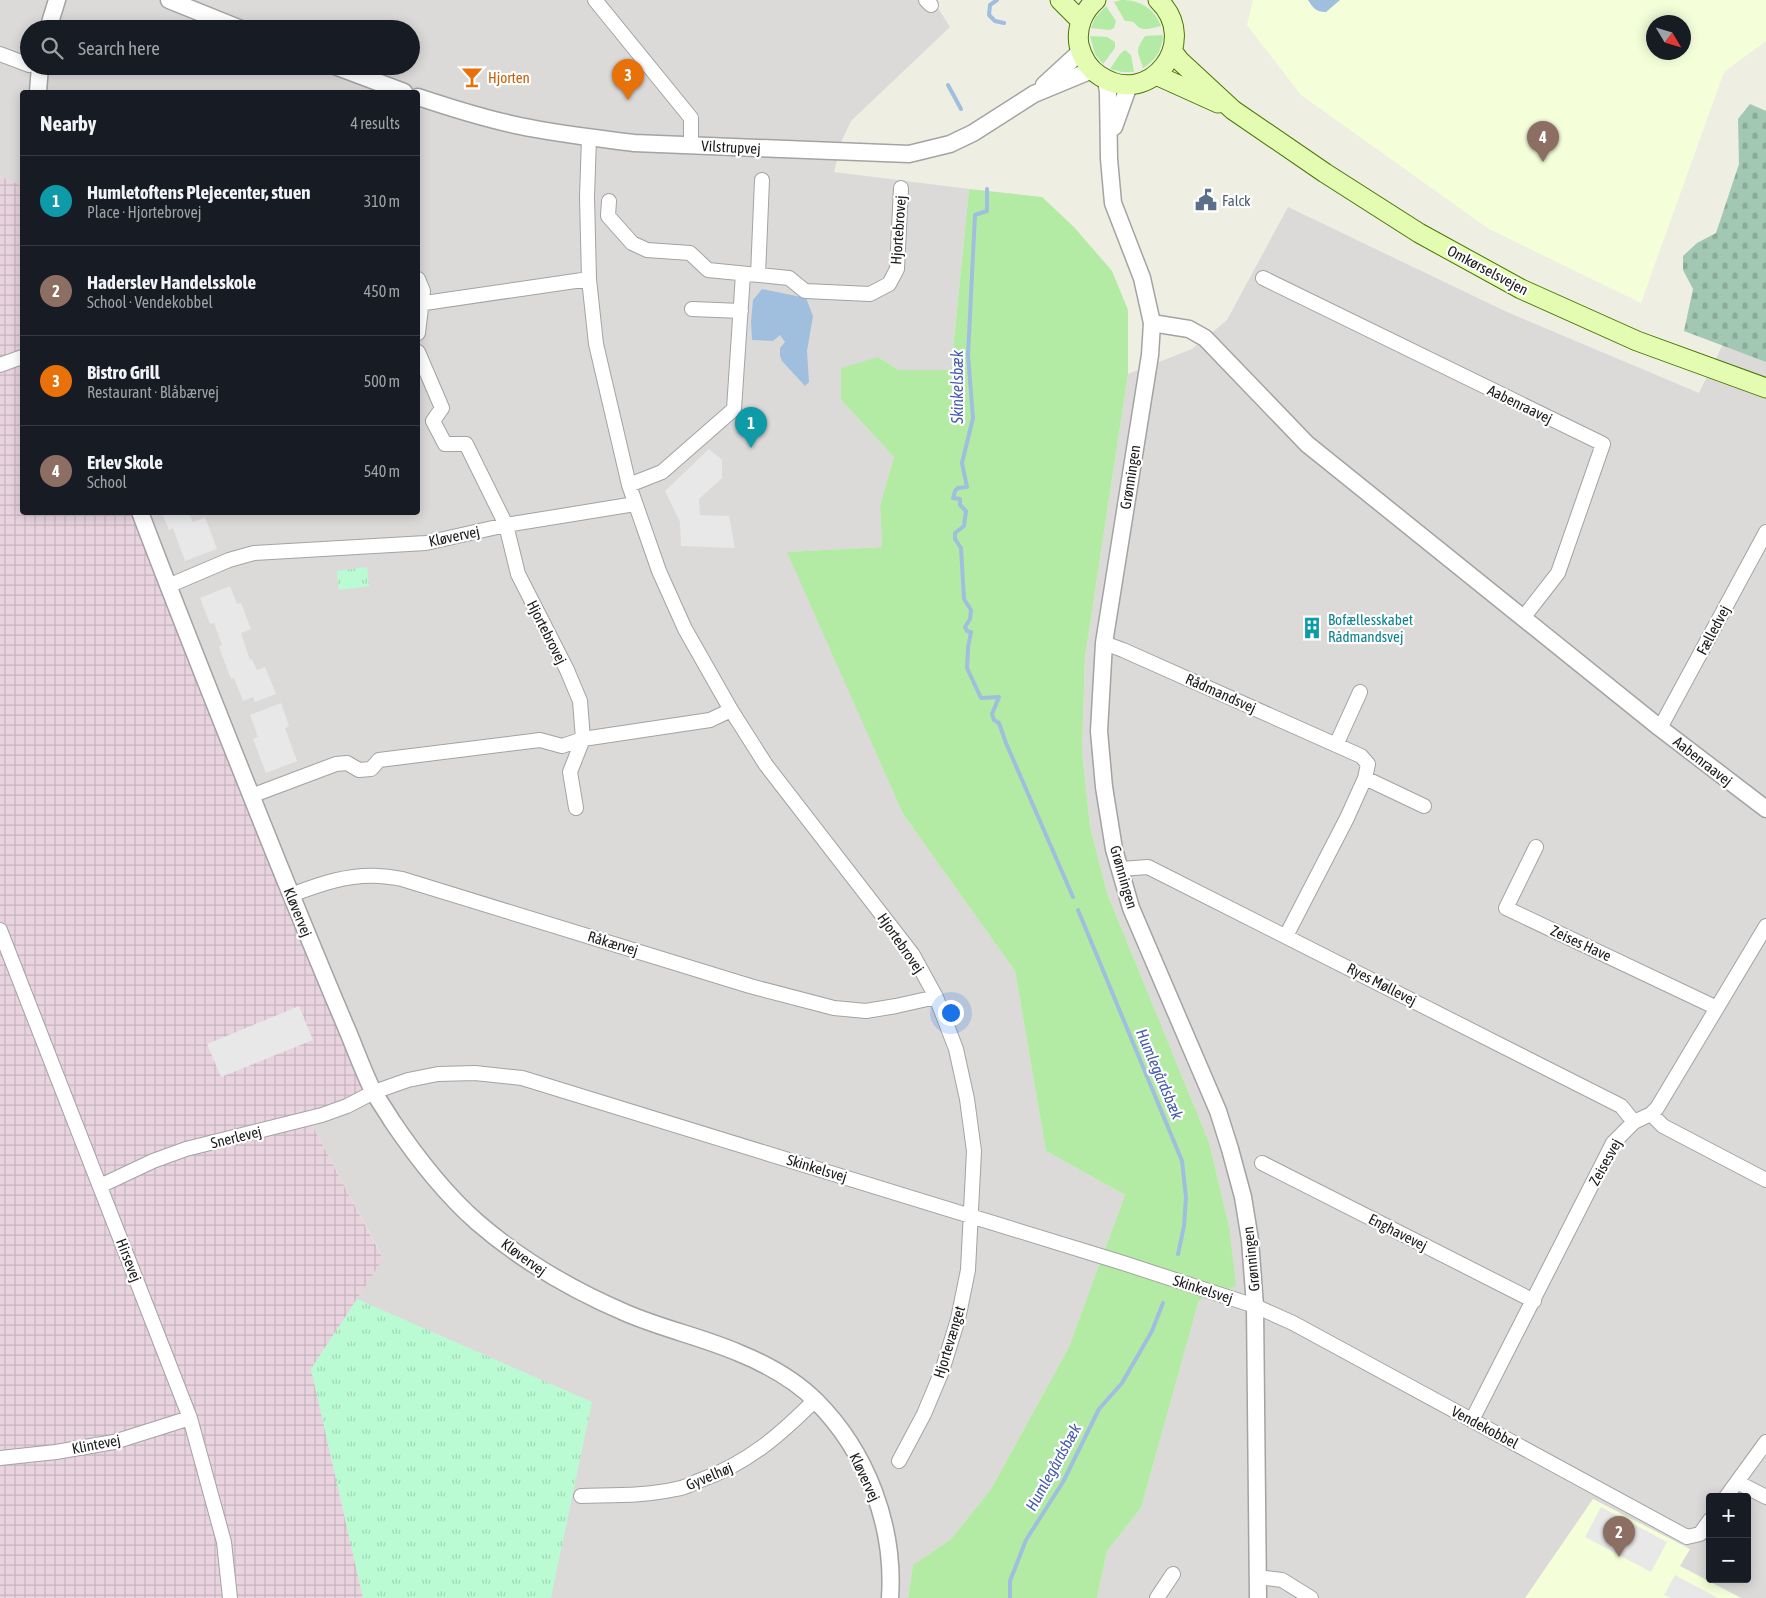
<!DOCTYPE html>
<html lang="en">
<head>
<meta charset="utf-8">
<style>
	body { margin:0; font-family:"Asap Condensed",sans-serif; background:#20242c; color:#f1f3f6 }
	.controls { position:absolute; right:15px; bottom:15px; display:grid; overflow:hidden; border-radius:5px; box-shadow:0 2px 12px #0003 }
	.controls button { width:45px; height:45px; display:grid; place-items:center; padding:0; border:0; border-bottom:1px solid #363941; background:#171b24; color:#f1f3f6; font:25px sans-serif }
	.compass { position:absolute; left:1646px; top:15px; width:45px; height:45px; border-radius:50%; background:#171b24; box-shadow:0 2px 12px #0003; rotate:128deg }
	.you { position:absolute; left:950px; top:1012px; width:18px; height:18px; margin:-12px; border:4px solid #fff; border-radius:50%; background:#1a73e8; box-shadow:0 0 0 8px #1a73e833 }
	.badge { display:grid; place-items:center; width:32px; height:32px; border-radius:50%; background:#8c9099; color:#fff; font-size:16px; font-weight:700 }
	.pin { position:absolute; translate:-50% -41px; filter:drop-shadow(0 1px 2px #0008) }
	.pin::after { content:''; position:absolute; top:26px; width:18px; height:15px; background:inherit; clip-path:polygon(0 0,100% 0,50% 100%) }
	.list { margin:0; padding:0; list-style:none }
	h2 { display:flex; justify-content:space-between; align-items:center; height:65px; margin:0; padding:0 20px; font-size:21px }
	h2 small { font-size:16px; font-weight:400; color:#9ea1a6 }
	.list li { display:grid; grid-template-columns:32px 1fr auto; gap:15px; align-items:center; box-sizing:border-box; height:90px; padding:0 20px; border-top:1px solid #363941 }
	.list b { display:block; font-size:19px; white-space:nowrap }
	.list p { margin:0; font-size:16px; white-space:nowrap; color:#9ea1a6 }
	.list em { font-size:16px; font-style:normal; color:#9ea1a6 }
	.icon { flex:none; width:28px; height:28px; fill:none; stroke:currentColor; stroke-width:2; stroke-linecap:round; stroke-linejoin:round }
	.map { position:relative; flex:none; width:1766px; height:1598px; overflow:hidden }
	.search { position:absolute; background:#171b24; box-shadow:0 2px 12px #0003; left:20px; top:20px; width:400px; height:55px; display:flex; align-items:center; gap:12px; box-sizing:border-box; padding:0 18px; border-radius:28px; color:#9ea1a6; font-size:19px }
	.panel { position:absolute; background:#171b24; box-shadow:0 2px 12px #0003; left:20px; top:90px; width:400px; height:425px; border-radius:5px }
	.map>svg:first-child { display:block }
	.residential { fill:#dbdad9; fill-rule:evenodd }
	.industrial { fill:url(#industrial-grid) }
	.education { fill:#f4ffda; fill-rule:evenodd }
	.grass { fill:#b3eba4 }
	.cemetery { fill:url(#cemetery-stones) }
	.park { fill:url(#park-tufts) }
	.parking { fill:#e8e8e8 }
	.water { fill:#a0bede }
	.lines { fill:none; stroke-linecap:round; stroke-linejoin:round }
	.stream { stroke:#a0bede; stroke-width:4 }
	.minor-casing { stroke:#a3a3a3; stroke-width:16 }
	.tertiary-casing { stroke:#a3a3a3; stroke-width:19 }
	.secondary-casing { stroke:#477700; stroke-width:21 }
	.minor { stroke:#fff; stroke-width:14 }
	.tertiary { stroke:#fff; stroke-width:16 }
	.secondary { stroke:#e3fcb2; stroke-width:19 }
	.labels { text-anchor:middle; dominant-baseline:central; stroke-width:4.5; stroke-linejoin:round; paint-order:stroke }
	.food-label { font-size:15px; fill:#c56008; stroke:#fff; text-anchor:start }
	.street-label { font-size:15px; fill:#1c1c1c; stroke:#fff }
	.service-label { font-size:15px; fill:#4e5e75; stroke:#fff; text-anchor:start }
	.culture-label { font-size:15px; fill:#0d838f; stroke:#fff; text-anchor:start }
	.water-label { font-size:16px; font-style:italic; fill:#455baf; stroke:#fff }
</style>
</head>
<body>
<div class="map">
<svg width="1766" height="1598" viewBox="0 0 1766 1598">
	<defs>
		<pattern id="industrial-grid" width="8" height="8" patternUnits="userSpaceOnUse" patternTransform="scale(1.25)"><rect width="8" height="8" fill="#e8d3de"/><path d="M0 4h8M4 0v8" fill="none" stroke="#c6b5be"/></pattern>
		<pattern id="cemetery-stones" width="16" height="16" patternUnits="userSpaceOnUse" patternTransform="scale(1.25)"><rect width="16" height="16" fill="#a2c8b3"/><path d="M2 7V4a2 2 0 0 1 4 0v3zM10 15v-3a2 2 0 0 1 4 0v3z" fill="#8bab99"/></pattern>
		<pattern id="park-tufts" width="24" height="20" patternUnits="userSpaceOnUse" patternTransform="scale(1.25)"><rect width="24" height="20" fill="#bbfbd3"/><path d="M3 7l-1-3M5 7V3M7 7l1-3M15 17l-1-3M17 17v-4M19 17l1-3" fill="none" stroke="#a0d7b5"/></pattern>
	</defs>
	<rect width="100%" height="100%" fill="#eeeee2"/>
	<!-- residential -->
	<path class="residential" d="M 0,0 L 933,0 L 950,27 L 851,121 L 842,140 L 834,172 L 969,189 L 951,370 L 899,370 L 878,357 L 841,400 L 894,457 L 880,505 L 882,547 L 788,552 L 903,814 L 1015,971 L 1046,1151 L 1125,1195 L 1068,1349 L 991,1489 L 951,1539 L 913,1565 L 908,1598 L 363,1598 L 311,1369 L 383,1258 L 312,1125 L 148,513 L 418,512 L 418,92 L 22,92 L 22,191 L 20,185 L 0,176 ZM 29,29 L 411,29 L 411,66 L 29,66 Z
		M 1288,207 L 1507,312 L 1699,393 L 1766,257 L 1766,1598 L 1097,1598 L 1107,1551 L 1141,1508 L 1199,1300 L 1229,1226 L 1209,1142 L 1107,893 L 1090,826 L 1082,751 L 1085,657 L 1128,374 L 1192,349 L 1227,320 ZM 1710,1497 L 1747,1497 L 1747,1579 L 1710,1579 Z"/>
	<!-- industrial -->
	<path class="industrial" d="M 0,176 L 20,185 L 22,191 L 22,512 L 148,513 L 371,1086 L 312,1125 L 383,1259 L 311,1369 L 363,1598 L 0,1598 Z"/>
	<!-- education -->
	<path class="education" d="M 1253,0 L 1766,0 L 1766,41 L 1724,72 L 1641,303 L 1489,229 L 1301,95 L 1247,25 ZM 1654,22 L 1684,22 L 1684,52 L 1654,52 Z
		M 1593,1499 L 1690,1549 L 1680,1566 L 1741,1598 L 1525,1598 Z"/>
	<!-- grass -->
	<path class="grass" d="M 1121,0 C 1140,0 1154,8 1161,26 C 1156,27 1145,31 1140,28 C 1133,24 1137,21 1125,21 L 1114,2 Z
		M 1106,6 L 1116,21 L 1114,28 L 1110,30 L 1091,28 L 1095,18 Z
		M 1163,35 C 1162,50 1156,60 1143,68 C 1138,50 1134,53 1145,36 Z
		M 1090,36 L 1107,37 L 1115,42 L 1115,48 L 1103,64 L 1095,54 Z
		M 1125,50 L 1131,55 L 1134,72 L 1122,72 L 1110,69 L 1120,54 Z
		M 969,189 L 1042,197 L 1074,227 L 1112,271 L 1128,310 L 1128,374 L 1085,657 L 1082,751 L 1090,826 L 1107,893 L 1209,1142 L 1229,1226 L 1236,1286 L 1199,1300 L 1141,1508 L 1107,1551 L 1097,1598 L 908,1598 L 913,1565 L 951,1539 L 991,1489 L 1068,1349 L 1125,1195 L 1046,1151 L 1015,971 L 903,814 L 787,552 L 882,547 L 880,505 L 894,457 L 841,400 L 841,368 L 878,357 L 899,370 L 951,370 Z"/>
	<!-- cemetery -->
	<path class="cemetery" d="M 1750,104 L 1766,111 L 1766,362 L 1684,331 L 1693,289 L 1683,270 L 1683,256 L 1697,243 L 1716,233 L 1739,164 L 1738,119 Z"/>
	<!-- park -->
	<path class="park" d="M 367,567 L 369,586 L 339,590 L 337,571 Z
		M 357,1299 L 592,1402 L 551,1598 L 363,1598 L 311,1369 Z"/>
	<!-- parking -->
	<path class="parking" d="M 709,449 L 722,460 L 722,478 L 699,499 L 700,515 L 729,516 L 735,548 L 681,546 L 680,522 L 665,491 Z
		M 162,513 L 189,513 L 193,522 L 205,517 L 217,549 L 185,561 L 173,528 L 169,530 Z
		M 230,586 L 237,604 L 241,603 L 251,629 L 241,633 L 250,660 L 252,659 L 257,670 L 265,667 L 276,694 L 255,702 L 253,697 L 243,701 L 234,678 L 231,679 L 219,647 L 222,645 L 214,623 L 210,624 L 200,598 Z
		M 281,703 L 289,726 L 285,728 L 297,761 L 266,773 L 253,739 L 258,737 L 250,715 Z
		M 299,1006 L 313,1040 L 221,1077 L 207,1044 Z
		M 1601,1507 L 1667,1542 L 1651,1572 L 1585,1537 Z
		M 1675,1575 L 1718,1598 L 1671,1598 L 1664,1595 Z"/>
	<!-- water -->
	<path class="water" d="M 1308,0 L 1340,0 L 1326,12 C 1316,12 1313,8 1308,0 Z
		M 762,289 L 806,298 L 813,316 L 807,351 L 809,382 L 805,386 L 782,361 L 780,356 L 780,348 L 785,342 L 780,335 L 773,341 L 752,340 L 751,322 L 753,300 Z"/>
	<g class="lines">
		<!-- stream -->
		<path class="stream" d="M 997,0 L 990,5 L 989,15 L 995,21 L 1004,23
			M 948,85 L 961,109
			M 987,189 L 987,211 L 975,215 L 968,355 L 973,418 L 962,463 L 967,487 L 958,488 L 955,491 L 953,498 L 960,499 L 960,505 L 966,511 L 964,526 L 955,533 L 955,539 L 961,548 L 964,599 L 971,610 L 970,619 L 965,627 L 967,631 L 971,632 L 968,648 L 967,668 L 981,698 L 999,697 L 992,714 L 994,720 L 999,723 L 1006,743 L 1073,897
			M 1078,910 L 1182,1161 L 1186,1197 L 1184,1226 L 1178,1254
			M 1010,1598 L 1010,1581 L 1026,1540 L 1063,1482 L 1099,1409 L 1122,1383 L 1152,1331 L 1163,1303"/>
		<!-- minor casing -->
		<g class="minor-casing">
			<path id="minor" d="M 595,0 L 691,118 L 691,145
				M 926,0 L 931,5
				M 0,54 L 29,65
				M 589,138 L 587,197 L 589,279 L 596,344 L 629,485 L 659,571 L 685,629 L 731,710 L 766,765 L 913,955 L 936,997 L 956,1049 L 967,1099 L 974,1151 L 968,1270 L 958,1319 L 942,1371 L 924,1414 L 899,1461
				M 609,201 L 608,216 L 632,243 L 647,250 L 690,253 L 708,270 L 789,278 L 805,291 L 870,294 L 889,284 L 897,269 L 901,188
				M 758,275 L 762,180
				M 1263,278 L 1603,444 L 1558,573 L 1523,618
				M 418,279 L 423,291 L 418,333
				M 418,304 L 589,279
				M 692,309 L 741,311
				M 418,352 L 442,408 L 433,421 L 445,444 L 466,444 L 506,525 L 518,574 L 567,670 L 580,701 L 583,739 L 570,772 L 576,808
				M 0,365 L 22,357
				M 629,485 L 662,472 L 734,409 L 743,274
				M 168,586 L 229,560 L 254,553 L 426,543 L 506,525 L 635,504
				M 1104,643 L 1123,650 L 1361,756 L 1368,764 L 1365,778 L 1347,818 L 1286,936
				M 1660,728 L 1766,532
				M 1336,745 L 1360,692
				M 1365,778 L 1424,806
				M 251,796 L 336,764 L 347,763 L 359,770 L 371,769 L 379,760 L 540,740 L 562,746 L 583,739 L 710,720 L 731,710
				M 1536,847 L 1506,908 L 1717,1008
				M 1120,869 L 1148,867 L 1621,1106 L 1634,1122
				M 291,895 C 320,884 348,874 379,876 C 387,876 394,878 402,879 L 750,986 L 834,1008 L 866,1011 L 896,1006 L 936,997
				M 0,930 L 190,1418 L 224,1542 L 230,1598
				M 1651,1114 L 1663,1126 L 1766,1180
				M 1262,1163 L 1534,1301
				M 100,1186 L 153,1161 L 186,1149 L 322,1115 L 347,1106 L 374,1092 L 408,1080 L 438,1074 L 475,1073 L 522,1078 L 1120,1262 L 1255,1306 L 1293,1323 L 1687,1537 L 1700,1534 L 1710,1520
				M 1472,1420 L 1613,1143 L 1634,1122 L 1651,1114 L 1657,1108 L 1766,926
				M 0,1458 L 56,1452 L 114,1442 L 190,1418
				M 1737,1482 L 1766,1497
				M 581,1496 C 613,1495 645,1496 676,1489 C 685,1488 693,1483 701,1480 C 748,1463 780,1435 815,1400
				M 1726,1497 L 1766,1442
				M 1257,1577 L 1282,1580 L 1311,1598
				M 1157,1598 L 1173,1574"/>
		</g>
		<!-- tertiary casing -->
		<g class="tertiary-casing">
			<path id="tertiary" d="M 169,0 L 241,29
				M 48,29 L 57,0
				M 335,66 L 404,92
				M 1106,80 L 1108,92 L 1109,159 L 1113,203 L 1142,278 L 1152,323 L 1150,355 L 1104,643 L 1099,731 L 1104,787 L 1114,849 L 1131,908 L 1218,1111 L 1230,1149 L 1243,1197 L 1250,1240 L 1255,1306 L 1258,1598
				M 1044,85 L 1081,51
				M 38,92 L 40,66
				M 418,97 C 451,108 486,119 520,126 C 558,134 596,138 634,143 L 909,154 L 950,144 L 973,133 L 1034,94 L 1092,70
				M 1114,127 L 1129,85
				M 1152,323 L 1189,329 L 1205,338 L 1307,444 L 1660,728 L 1766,809
				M 140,512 C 185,631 232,748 279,865 C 301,919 323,973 346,1027 C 355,1048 363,1071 373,1091 C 379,1101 386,1111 392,1121 C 417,1158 444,1193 477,1222 C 522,1261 572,1290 626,1313 C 663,1329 702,1337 739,1353 C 766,1364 795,1380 816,1401 C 867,1452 895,1526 890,1598"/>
		</g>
		<!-- secondary casing -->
		<g class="secondary-casing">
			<path id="secondary" d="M 1060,0 L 1081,21
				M 1096,0 C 1083,11 1076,28 1079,45 C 1082,57 1089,69 1100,76 C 1149,109 1202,42 1158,0
				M 1173,52 L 1180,61 L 1233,110 L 1325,173 L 1419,233 L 1521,289 L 1637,341 L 1766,388
				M 1156,75 L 1218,103"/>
		</g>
		<!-- minor -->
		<use href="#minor" class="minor"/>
		<!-- tertiary -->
		<use href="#tertiary" class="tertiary"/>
		<!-- secondary -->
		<use href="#secondary" class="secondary"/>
	</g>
	<!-- icons -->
	<defs>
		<g id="bar-bare" transform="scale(1.725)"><path d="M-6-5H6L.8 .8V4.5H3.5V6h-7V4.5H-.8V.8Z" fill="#e8710a" stroke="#fff" stroke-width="2.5" paint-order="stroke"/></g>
		<g id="civic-bare" transform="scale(1.725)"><path d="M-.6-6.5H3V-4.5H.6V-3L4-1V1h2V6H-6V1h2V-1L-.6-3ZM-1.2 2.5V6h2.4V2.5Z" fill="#5c6f8a" stroke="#fff" stroke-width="2.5" paint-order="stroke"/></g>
		<g id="building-bare" transform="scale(1.725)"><path d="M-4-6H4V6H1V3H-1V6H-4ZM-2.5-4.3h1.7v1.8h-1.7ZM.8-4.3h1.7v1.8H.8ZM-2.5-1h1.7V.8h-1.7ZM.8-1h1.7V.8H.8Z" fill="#0f9aa8" stroke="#fff" stroke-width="2.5" paint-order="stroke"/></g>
	</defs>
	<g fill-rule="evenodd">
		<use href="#bar-bare" x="472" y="77"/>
		<use href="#civic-bare" x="1206" y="200"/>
		<use href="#building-bare" x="1312" y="628"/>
	</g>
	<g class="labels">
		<!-- food labels -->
		<g class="food-label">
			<text x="488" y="77">Hjorten</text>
		</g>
		<!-- street labels -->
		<g class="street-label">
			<text transform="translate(731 147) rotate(3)">Vilstrupvej</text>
			<text transform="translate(898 230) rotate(-86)">Hjortebrovej</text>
			<text transform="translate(1488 270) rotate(28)">Omkørselsvejen</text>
			<text transform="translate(1520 404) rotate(26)">Aabenraavej</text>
			<text transform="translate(1130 477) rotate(-81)">Grønningen</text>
			<text transform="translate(454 536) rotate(-12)">Kløvervej</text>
			<text transform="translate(1713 630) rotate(-62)">Fælledvej</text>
			<text transform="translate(547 632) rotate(63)">Hjortebrovej</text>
			<text transform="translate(1221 693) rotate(24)">Rådmandsvej</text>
			<text transform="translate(1703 761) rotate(38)">Aabenraavej</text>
			<text transform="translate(1124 877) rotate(74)">Grønningen</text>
			<text transform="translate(298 912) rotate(68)">Kløvervej</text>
			<text transform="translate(613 943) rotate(17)">Råkærvej</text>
			<text transform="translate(901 943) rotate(55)">Hjortebrovej</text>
			<text transform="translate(1581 943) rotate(25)">Zeises Have</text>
			<text transform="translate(1382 984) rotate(27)">Ryes Møllevej</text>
			<text transform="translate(236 1137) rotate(-14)">Snerlevej</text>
			<text transform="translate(1605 1162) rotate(-61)">Zeisesvej</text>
			<text transform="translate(817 1168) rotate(17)">Skinkelsvej</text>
			<text transform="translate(1398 1232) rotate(27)">Enghavevej</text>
			<text transform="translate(524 1257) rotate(36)">Kløvervej</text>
			<text transform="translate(1251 1259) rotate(-96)">Grønningen</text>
			<text transform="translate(129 1260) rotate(69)">Hirsevej</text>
			<text transform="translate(1203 1289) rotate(18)">Skinkelsvej</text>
			<text transform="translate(949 1342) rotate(-73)">Hjortevænget</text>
			<text transform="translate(1485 1427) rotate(28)">Vendekobbel</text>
			<text transform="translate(96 1444) rotate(-11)">Klintevej</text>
			<text transform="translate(709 1476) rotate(-23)">Gyvelhøj</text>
			<text transform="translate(865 1477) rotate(65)">Kløvervej</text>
		</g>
		<!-- service labels -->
		<g class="service-label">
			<text x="1222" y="200">Falck</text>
		</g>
		<!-- culture labels -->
		<g class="culture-label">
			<text x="1328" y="619">Bofællesskabet<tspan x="1328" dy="17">Rådmandsvej</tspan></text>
		</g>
		<!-- water labels -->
		<g class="water-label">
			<text transform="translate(957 387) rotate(-90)">Skinkelsbæk</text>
			<text transform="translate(1160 1074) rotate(67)">Humlegårdsbæk</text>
			<text transform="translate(1053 1467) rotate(-61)">Humlegårdsbæk</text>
		</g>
	</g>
</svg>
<div class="controls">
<button>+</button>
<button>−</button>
</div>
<svg class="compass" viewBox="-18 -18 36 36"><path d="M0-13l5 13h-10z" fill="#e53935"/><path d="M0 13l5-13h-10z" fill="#9ea1a6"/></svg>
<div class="you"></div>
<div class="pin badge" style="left:751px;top:448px;background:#0f9aa8">1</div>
<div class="pin badge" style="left:1619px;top:1557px;background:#8d6e63">2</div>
<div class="pin badge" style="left:628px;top:100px;background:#e8710a">3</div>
<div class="pin badge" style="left:1543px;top:162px;background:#8d6e63">4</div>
<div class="search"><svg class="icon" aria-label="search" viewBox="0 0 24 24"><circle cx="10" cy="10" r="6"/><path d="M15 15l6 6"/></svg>Search here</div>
<section class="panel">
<h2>Nearby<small>4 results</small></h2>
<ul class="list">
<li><span class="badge" style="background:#0f9aa8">1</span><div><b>Humletoftens Plejecenter, stuen</b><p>Place · Hjortebrovej</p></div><em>310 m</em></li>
<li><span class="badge" style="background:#8d6e63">2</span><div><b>Haderslev Handelsskole</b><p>School · Vendekobbel</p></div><em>450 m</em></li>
<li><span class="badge" style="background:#e8710a">3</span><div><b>Bistro Grill</b><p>Restaurant · Blåbærvej</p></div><em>500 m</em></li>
<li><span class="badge" style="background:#8d6e63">4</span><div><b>Erlev Skole</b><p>School</p></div><em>540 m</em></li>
</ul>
</section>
</div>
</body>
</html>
